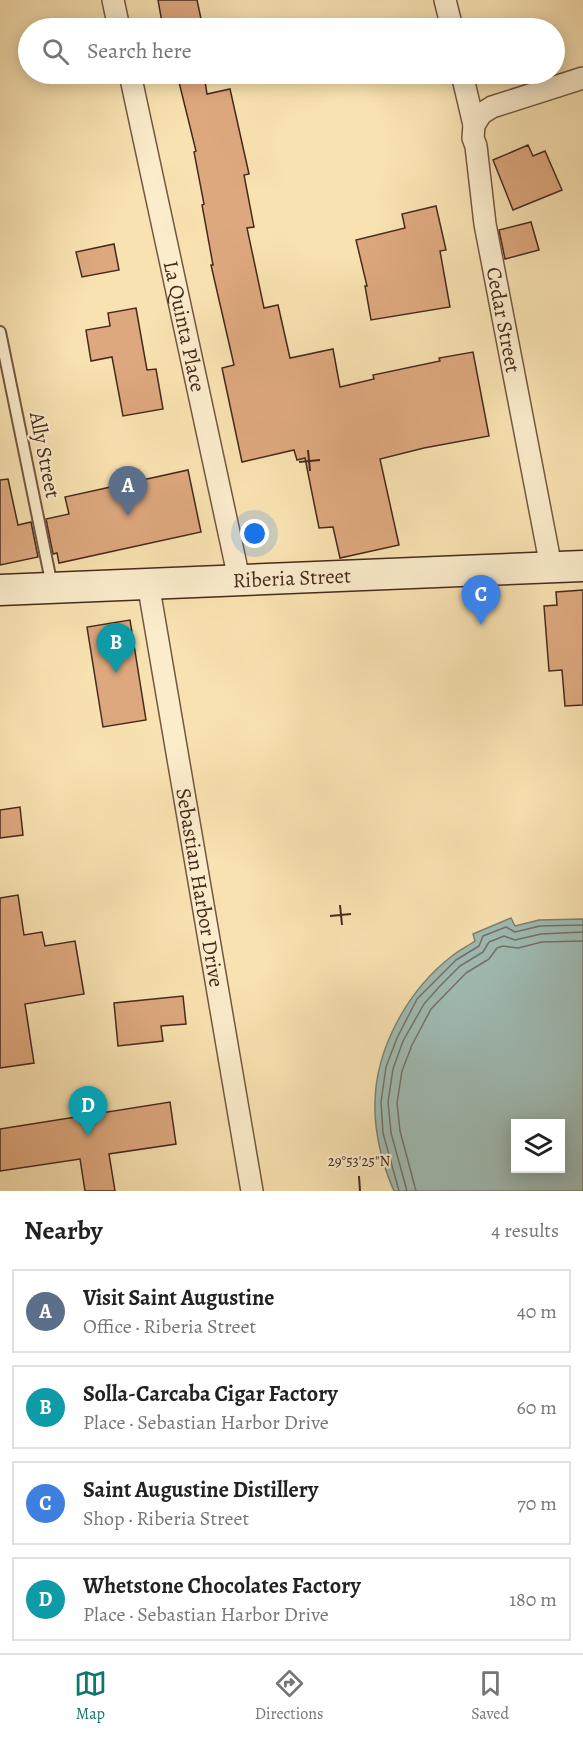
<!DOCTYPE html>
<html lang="en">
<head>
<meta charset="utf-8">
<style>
	body { margin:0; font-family:Alegreya,serif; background:#f6f6f6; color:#222 }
	.controls { position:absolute; right:18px; bottom:18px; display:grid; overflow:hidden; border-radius:0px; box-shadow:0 3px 15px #0003 }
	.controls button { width:54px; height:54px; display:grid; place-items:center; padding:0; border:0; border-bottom:2px solid #e0e0e0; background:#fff; color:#222; font:30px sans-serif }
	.you { position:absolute; left:255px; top:534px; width:21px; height:21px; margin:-15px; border:4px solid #fff; border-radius:50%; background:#1a73e8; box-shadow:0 0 0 9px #1a73e833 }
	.badge { display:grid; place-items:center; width:39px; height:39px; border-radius:50%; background:#0f766e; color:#fff; font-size:20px; font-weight:700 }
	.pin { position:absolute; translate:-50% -50px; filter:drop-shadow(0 2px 3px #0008) }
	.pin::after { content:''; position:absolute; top:32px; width:21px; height:18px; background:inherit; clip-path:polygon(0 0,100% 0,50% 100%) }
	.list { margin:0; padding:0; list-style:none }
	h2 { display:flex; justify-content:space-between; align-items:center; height:78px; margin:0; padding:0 24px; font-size:26px }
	h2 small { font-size:20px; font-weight:400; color:#767676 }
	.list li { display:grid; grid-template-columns:39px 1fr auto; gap:18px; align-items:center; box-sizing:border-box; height:84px; margin:0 12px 12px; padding:0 12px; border:2px solid #e0e0e0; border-radius:0px }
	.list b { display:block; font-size:22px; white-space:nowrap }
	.list p { margin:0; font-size:20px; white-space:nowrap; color:#767676 }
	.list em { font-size:20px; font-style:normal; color:#767676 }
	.icon { flex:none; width:33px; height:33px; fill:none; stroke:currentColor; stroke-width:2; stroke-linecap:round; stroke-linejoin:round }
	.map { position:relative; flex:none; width:583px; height:1191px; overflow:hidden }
	.search { position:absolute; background:#fff; box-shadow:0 3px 15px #0003; left:18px; right:18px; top:18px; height:66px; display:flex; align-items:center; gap:15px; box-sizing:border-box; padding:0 21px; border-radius:33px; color:#767676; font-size:22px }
	.sheet { height:462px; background:#fff }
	nav { display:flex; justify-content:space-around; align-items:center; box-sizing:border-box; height:84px; border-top:2px solid #e0e0e0; background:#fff; font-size:16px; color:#767676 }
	nav a { display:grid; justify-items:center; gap:3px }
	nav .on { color:#0f766e }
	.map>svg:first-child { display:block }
	.water { fill:#a0bcb4; stroke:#7c8277; stroke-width:1.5; fill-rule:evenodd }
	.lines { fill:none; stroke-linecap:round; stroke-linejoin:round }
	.shore { stroke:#737368; stroke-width:1.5 }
	.building { fill:#dea87e; stroke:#462a1c; stroke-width:1.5 }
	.lane-casing { stroke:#735841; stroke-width:14 }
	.street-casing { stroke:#735841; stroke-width:24 }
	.secondary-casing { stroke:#462a1c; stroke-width:33 }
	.lane { stroke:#fbeccc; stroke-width:10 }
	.street { stroke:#fbeccc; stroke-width:21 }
	.secondary { stroke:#fbeccc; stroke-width:30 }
	.ticks { fill:none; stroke:#462a1c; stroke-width:2 }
	.labels { text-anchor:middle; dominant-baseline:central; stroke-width:4.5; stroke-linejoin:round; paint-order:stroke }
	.street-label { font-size:21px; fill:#462a1c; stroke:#fbeccc }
	.ticks-label { font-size:15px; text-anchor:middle; fill:#462a1c; stroke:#fbeccc; stroke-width:4.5; stroke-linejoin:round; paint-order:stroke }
</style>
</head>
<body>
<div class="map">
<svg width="583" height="1191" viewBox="0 0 583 1191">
	<rect width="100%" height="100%" fill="#f9e2b1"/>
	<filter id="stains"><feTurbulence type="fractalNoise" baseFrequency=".00333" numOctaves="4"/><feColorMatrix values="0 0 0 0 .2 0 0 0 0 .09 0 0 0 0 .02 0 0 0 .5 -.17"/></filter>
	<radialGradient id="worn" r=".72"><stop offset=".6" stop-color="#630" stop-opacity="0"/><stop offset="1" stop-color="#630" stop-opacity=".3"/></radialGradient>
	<!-- water -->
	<path class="water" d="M 511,918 L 515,926 L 539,920 L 583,919 L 583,1191 L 394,1191 C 382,1164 374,1131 375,1102 C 376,1047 409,989 452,956 C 459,950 468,946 475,941 L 473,934 ZM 516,1124 L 560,1124 L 560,1168 L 516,1168 Z"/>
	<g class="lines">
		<!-- shore -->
		<path class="shore" d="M 399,1191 L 383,1133 L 381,1102 L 386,1067 L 397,1038 L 417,999 L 456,960 L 479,946 L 483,936 L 506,927 L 515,932 L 540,926 L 583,925
			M 407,1191 L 391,1133 L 388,1102 L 393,1069 L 403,1041 L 424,1004 L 439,987 L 460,966 L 483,952 L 489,942 L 504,936 L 515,940 L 541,934 L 583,932
			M 416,1191 L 400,1131 L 397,1103 L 402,1071 L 412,1045 L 431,1009 L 466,973 L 489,959 L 497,948 L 503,946 L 518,948 L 542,942 L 583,941"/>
	</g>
	<!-- building -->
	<path class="building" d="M 158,0 L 197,0 L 203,28 L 163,28 Z
		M 177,74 L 204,74 L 207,94 L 230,89 L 249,174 L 244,175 L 254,227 L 247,228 L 264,308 L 278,305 L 290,358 L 333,349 L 340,387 L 374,379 L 373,375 L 440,361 L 439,358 L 473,352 L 489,436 L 424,448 L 380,459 L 399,545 L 340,558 L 333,527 L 319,528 L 305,458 L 297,460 L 294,450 L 242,462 L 222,368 L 234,365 L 211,265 L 213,265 L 202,205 L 204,204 L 194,152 L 196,151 Z
		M 528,145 L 533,156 L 545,151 L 562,190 L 513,210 L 493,160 Z
		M 436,206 L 446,250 L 440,251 L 450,307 L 371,320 L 365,286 L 367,286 L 356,240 L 405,228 L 402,214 Z
		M 531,222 L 539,250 L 505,259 L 499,230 Z
		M 114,244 L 119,270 L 82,277 L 76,252 Z
		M 136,308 L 147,370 L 156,369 L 163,409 L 123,416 L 112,357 L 91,361 L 86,330 L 110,326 L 108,313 Z
		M 188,470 L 201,532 L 59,563 L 57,553 L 53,554 L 46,519 L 69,514 L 65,497 Z
		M 8,479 L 18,525 L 31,522 L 38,557 L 0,565 L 0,480 Z
		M 583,590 L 583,705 L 565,706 L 562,670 L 549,671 L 544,606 L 557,605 L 556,592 Z
		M 130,620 L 146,720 L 103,727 L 87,627 Z
		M 20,807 L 23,835 L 0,838 L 0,810 Z
		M 18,895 L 24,935 L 42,932 L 45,946 L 75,941 L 84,994 L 25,1004 L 34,1063 L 0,1068 L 0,898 Z
		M 183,996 L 186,1024 L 161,1026 L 163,1041 L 118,1046 L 114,1003 Z
		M 170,1102 L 176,1144 L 109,1154 L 115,1191 L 85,1191 L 80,1159 L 0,1171 L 0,1129 Z"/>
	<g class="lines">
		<!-- lane casing -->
		<g class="lane-casing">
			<path id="lane" d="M 0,332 L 52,586"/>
		</g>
		<!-- street casing -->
		<g class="street-casing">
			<g id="street">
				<path d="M 113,0 L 119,28"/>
				<path d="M 445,0 L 452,28"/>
				<path id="s1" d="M 130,74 L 239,579"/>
				<path id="s2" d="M 462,74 L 474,125 L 473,138 L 476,146 L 485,224 L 551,567"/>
				<path d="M 474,125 L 481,114 L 492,107 L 583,78"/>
				<path id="s3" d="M 148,583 L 252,1191"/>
			</g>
		</g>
		<!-- secondary casing -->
		<g class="secondary-casing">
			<g id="secondary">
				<path id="s4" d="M 0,590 L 583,566"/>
			</g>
		</g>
		<!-- lane -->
		<use href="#lane" class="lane"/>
		<!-- street -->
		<use href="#street" class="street"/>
		<!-- secondary -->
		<use href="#secondary" class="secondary"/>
	</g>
	<!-- ticks -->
	<path class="ticks" d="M 308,450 L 310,471M 299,462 L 320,460M 340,905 L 342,925M 330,916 L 351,914M 359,1176 L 360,1191"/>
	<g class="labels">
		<!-- street labels -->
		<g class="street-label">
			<text stroke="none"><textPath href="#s2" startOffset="250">Cedar Street</textPath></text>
			<text stroke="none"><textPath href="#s1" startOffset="258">La Quinta Place</textPath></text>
			<text transform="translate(45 455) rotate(79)">Ally Street</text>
			<text stroke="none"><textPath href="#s4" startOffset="292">Riberia Street</textPath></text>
			<text stroke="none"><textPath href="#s3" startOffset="309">Sebastian Harbor Drive</textPath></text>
		</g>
	</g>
	<g class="ticks-label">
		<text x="359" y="1166">29°53'25"N</text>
	</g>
	<rect width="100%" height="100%" filter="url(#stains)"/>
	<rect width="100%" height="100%" fill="url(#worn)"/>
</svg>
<div class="controls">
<button><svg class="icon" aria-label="layers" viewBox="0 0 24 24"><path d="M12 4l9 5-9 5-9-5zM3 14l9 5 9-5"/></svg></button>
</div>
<div class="you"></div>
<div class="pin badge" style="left:128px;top:516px;background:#5c6f8a">A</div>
<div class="pin badge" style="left:116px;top:673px;background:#0f9aa8">B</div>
<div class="pin badge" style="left:481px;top:625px;background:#3f7fe0">C</div>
<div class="pin badge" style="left:88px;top:1136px;background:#0f9aa8">D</div>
<div class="search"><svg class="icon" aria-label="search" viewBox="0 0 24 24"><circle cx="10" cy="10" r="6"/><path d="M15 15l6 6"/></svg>Search here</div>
</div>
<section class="sheet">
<h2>Nearby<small>4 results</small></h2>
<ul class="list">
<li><span class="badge" style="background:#5c6f8a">A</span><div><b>Visit Saint Augustine</b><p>Office · Riberia Street</p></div><em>40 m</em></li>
<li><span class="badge" style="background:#0f9aa8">B</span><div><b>Solla-Carcaba Cigar Factory</b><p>Place · Sebastian Harbor Drive</p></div><em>60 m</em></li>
<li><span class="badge" style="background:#3f7fe0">C</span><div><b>Saint Augustine Distillery</b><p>Shop · Riberia Street</p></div><em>70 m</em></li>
<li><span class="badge" style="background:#0f9aa8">D</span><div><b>Whetstone Chocolates Factory</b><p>Place · Sebastian Harbor Drive</p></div><em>180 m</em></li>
</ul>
</section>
<nav>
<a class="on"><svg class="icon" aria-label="map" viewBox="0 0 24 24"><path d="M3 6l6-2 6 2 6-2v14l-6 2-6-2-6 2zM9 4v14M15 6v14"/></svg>Map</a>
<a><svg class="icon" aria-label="directions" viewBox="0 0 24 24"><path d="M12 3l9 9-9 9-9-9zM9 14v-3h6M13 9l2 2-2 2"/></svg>Directions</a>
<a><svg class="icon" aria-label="saved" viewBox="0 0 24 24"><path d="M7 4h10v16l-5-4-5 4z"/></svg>Saved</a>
</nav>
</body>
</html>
